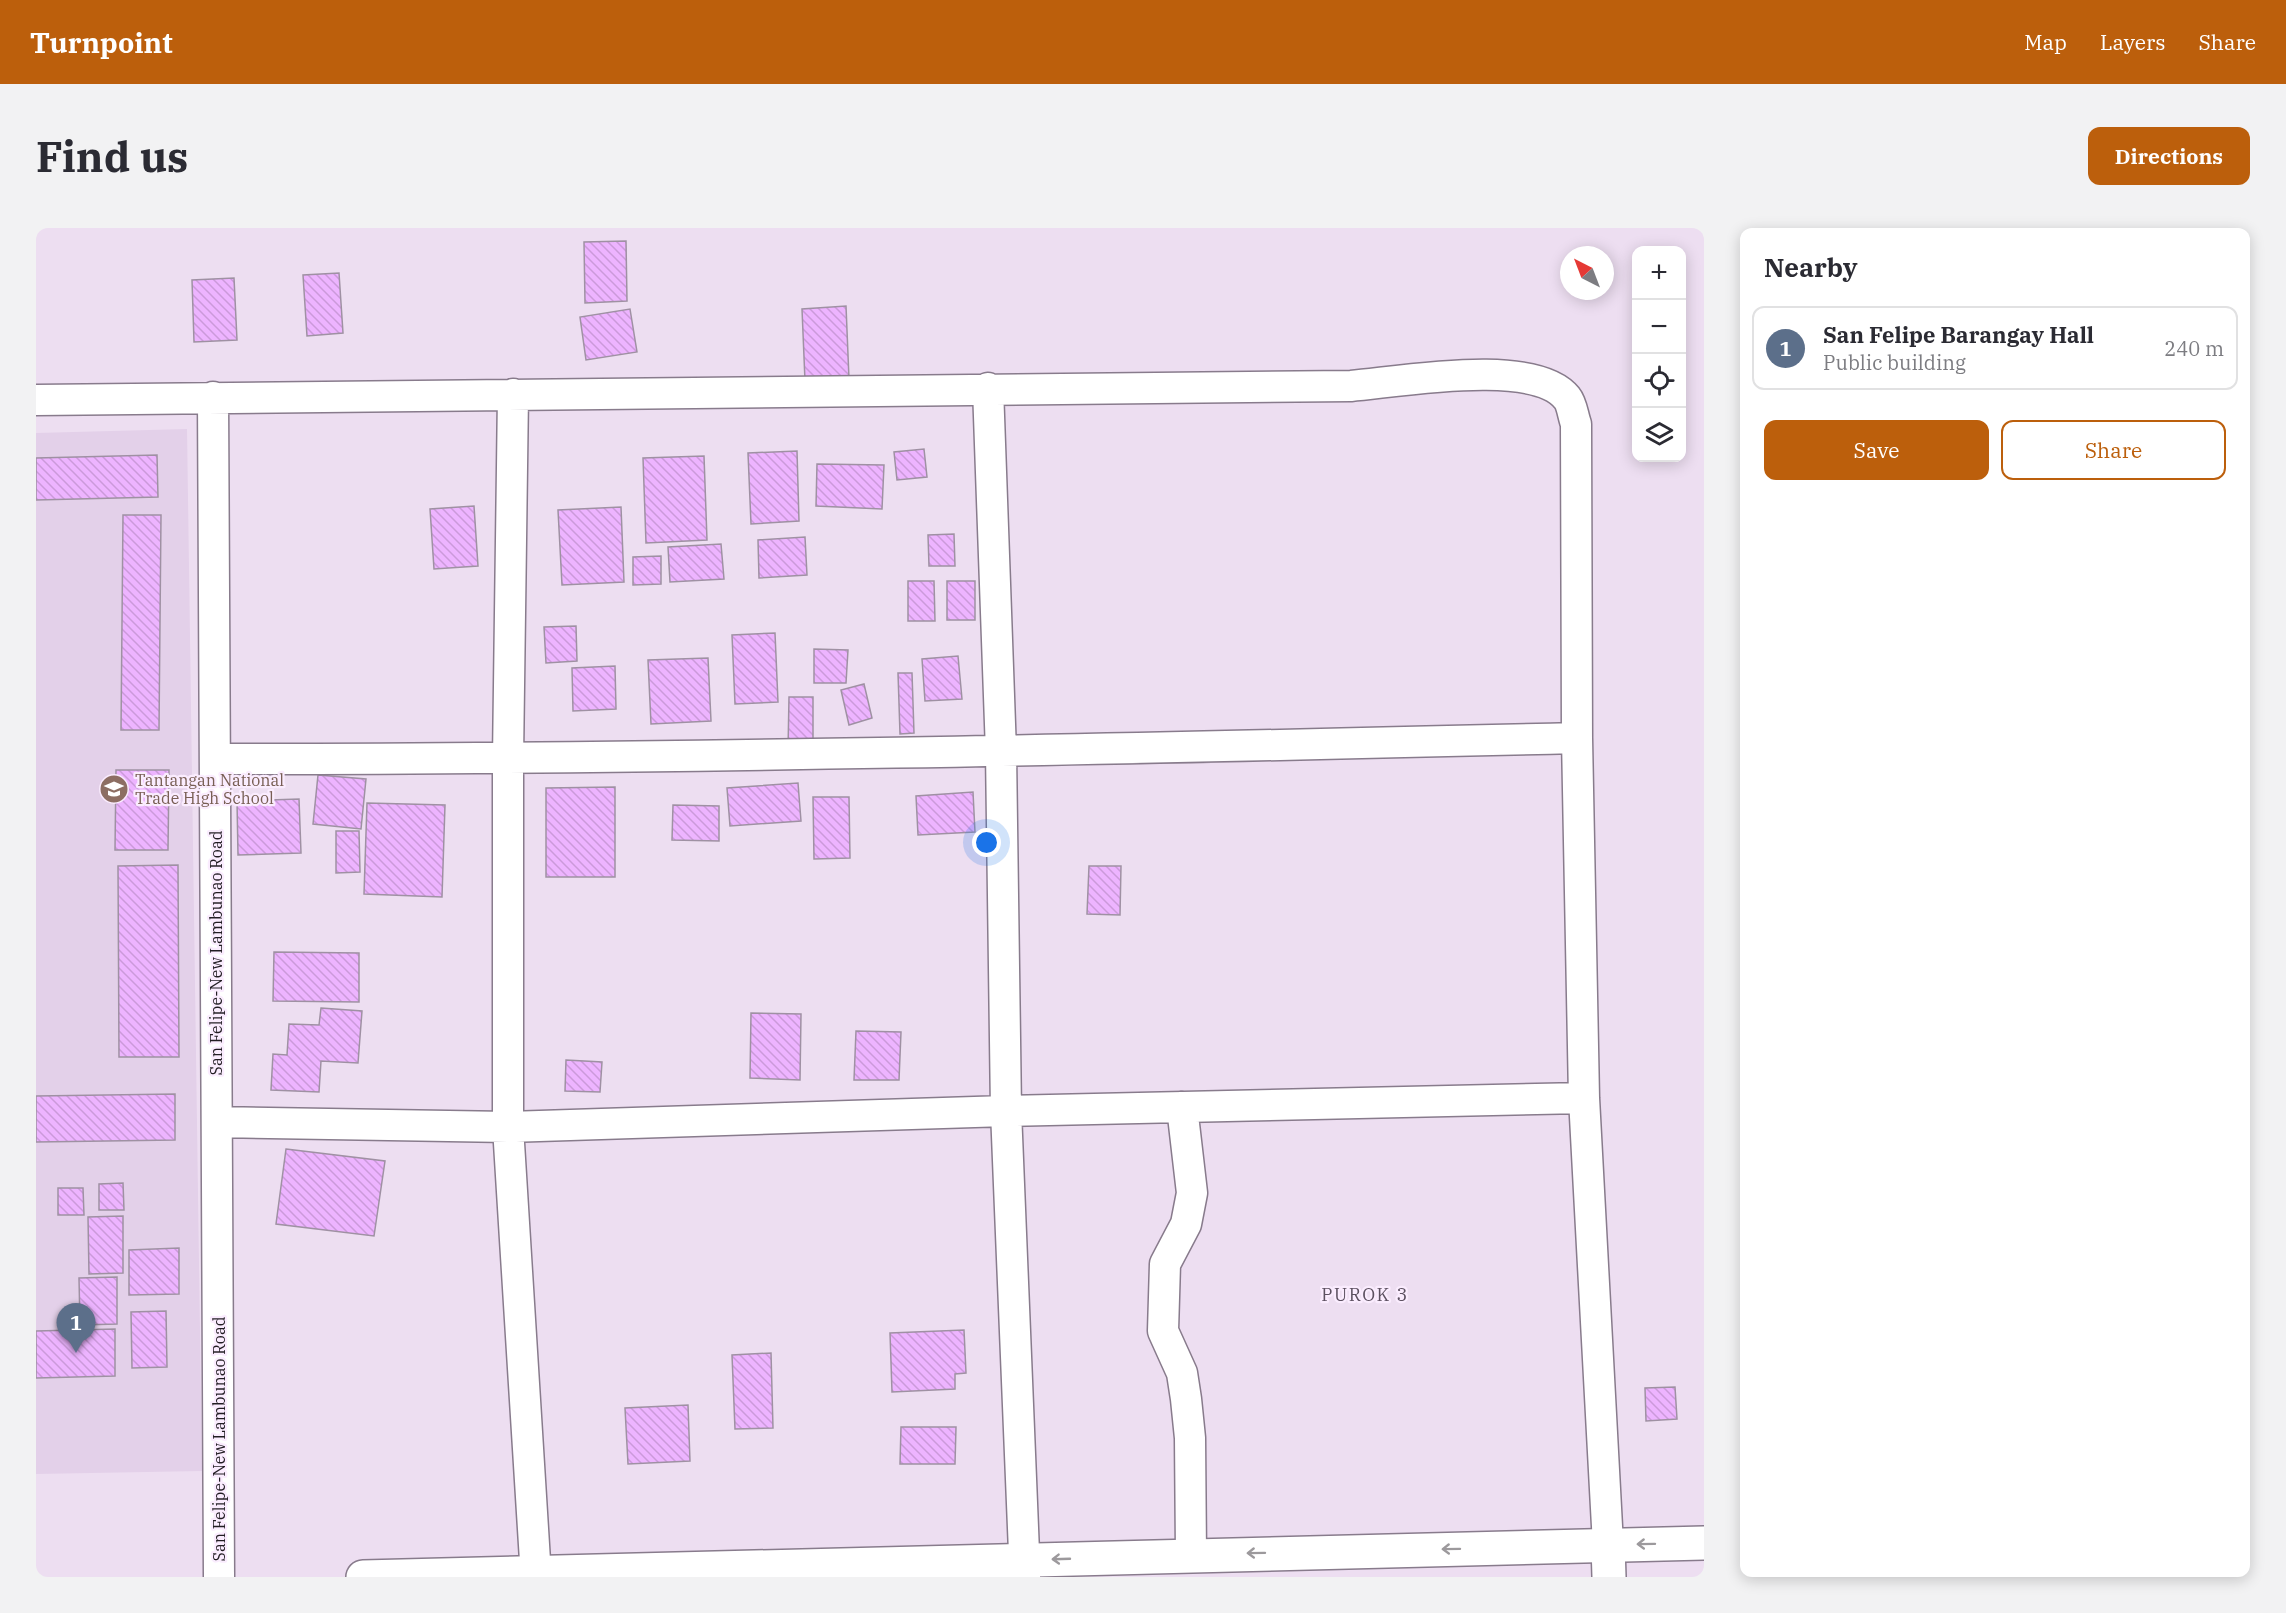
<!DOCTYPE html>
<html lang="en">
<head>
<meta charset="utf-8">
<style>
	body { margin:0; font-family:"IBM Plex Serif",serif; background:#f2f2f3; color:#2b2b33 }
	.controls { position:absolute; right:18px; top:18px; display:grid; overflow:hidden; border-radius:12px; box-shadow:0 3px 15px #0003 }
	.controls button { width:54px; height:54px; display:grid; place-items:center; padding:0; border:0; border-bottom:2px solid #e1e1e2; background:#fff; color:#2b2b33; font:30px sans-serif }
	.compass { position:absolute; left:1524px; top:18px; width:54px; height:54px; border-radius:50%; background:#fff; box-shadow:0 3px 15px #0003; rotate:318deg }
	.you { position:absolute; left:951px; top:615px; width:21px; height:21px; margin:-15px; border:4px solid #fff; border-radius:50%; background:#1a73e8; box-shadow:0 0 0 9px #1a73e833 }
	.badge { display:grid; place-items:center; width:39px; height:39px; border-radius:50%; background:#bc5f0c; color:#fff; font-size:20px; font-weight:700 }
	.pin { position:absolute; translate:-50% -50px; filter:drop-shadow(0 2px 3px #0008) }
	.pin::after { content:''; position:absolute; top:32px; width:21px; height:18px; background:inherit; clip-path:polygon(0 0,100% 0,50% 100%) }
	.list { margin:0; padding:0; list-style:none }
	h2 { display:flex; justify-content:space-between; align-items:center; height:78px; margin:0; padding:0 24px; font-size:26px }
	h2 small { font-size:20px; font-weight:400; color:#7c7c81 }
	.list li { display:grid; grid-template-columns:39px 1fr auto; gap:18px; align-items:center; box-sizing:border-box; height:84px; margin:0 12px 12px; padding:0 12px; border:2px solid #e1e1e2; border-radius:12px }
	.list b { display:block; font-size:22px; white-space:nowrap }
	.list p { margin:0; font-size:20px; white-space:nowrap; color:#7c7c81 }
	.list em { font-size:20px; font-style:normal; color:#7c7c81 }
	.actions { display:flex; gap:12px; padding:18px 24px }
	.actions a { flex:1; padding:14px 0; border:2px solid #bc5f0c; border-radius:12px; text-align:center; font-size:21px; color:#bc5f0c }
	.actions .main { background:#bc5f0c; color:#fff }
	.icon { flex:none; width:33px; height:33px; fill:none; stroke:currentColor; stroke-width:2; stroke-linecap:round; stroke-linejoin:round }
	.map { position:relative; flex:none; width:1668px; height:1349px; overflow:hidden; border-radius:12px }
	header { display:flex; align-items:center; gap:36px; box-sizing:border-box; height:84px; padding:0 30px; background:#bc5f0c; color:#fff }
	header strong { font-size:28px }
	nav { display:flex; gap:33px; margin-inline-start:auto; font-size:21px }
	.intro { display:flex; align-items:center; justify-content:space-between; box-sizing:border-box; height:144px; padding:0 36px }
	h1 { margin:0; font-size:42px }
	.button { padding:15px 27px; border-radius:12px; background:#bc5f0c; color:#fff; font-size:21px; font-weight:700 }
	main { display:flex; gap:36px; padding:0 36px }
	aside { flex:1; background:#fff; border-radius:12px; box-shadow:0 3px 15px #0003 }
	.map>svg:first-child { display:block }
	.built { fill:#e3d0e9 }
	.building { fill:url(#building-back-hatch); stroke:#9f91a3; stroke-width:1.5 }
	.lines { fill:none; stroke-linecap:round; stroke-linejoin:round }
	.minor-casing { stroke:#887b8c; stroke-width:33 }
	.major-casing { stroke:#887b8c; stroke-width:36 }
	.highway-casing { stroke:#887b8c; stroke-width:36 }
	.minor { stroke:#fff; stroke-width:30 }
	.major { stroke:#fff; stroke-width:33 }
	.highway { stroke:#fff; stroke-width:33 }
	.oneway { stroke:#9c999c }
	.labels { text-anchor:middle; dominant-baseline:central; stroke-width:4.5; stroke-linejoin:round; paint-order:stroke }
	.education-label { font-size:16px; fill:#785e54; stroke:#faecfe; text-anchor:start }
	.street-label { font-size:16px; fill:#221d23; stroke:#faecfe }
	.neighbourhood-label { font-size:18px; letter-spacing:1.5px; fill:#5c5060; stroke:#faecfe }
</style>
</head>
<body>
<header>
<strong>Turnpoint</strong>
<nav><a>Map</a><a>Layers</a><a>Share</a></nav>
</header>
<div class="intro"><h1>Find us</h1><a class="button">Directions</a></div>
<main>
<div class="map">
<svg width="1668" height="1349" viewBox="0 0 1668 1349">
	<defs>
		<pattern id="building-back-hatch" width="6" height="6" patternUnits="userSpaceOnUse" patternTransform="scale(1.5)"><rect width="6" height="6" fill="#edb4ff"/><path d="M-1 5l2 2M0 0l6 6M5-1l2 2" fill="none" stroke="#cb9ada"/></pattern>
	</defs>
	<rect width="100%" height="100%" fill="#eddef1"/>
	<!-- built -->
	<path class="built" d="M 151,201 L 166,1243 L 0,1246 L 0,205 Z"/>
	<!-- building -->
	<path class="building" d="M 590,13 L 591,73 L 549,75 L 548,14 Z
		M 303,45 L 307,105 L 271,108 L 267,47 Z
		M 198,50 L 201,112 L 158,114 L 156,52 Z
		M 810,78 L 813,151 L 769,153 L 766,81 Z
		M 594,81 L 601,124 L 550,132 L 544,89 Z
		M 888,221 L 891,249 L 861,252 L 858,224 Z
		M 761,223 L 763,293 L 715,296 L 712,225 Z
		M 121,227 L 122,269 L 0,272 L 0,230 Z
		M 668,228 L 671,312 L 610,315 L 607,230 Z
		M 781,236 L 848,237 L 846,281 L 780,278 Z
		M 438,278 L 442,338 L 398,341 L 394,281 Z
		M 585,279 L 588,354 L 526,357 L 522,282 Z
		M 87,287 L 125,287 L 123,502 L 85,502 Z
		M 918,306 L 919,338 L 893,338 L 892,307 Z
		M 769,309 L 771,347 L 723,350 L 722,312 Z
		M 685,316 L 688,351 L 634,354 L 632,319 Z
		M 625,328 L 625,356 L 597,357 L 597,329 Z
		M 872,353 L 898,353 L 899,393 L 872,393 Z
		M 911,353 L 939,353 L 939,392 L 911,392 Z
		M 540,398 L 541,433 L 510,435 L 508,399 Z
		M 739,405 L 742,474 L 699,476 L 696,407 Z
		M 778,421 L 812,422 L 810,455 L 778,455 Z
		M 922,428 L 926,471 L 889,473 L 886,431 Z
		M 672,430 L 675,493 L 615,496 L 612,432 Z
		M 579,438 L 580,481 L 537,483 L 536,440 Z
		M 862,445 L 876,445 L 878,505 L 864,506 Z
		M 828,456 L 836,490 L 813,497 L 805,462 Z
		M 753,469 L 777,469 L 777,522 L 752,522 Z
		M 80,542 L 133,542 L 132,622 L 79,622 Z
		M 282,547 L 330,551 L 325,601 L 277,596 Z
		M 762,555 L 765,593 L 694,598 L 691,560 Z
		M 579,559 L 579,649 L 510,649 L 510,560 Z
		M 937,564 L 939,604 L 882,607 L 880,568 Z
		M 777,569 L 813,569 L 814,630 L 778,631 Z
		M 263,571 L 265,625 L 202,627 L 201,573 Z
		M 331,575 L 409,577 L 406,669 L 328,666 Z
		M 637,577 L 683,578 L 683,613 L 636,612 Z
		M 300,603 L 323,603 L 324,644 L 300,645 Z
		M 142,637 L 143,829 L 83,829 L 82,638 Z
		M 1053,638 L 1085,638 L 1084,687 L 1051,686 Z
		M 238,724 L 323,725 L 323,774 L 237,773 Z
		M 285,780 L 326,783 L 322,835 L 285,833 L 283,864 L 235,862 L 237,826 L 251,827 L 253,796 L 283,797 Z
		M 715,785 L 765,786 L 764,852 L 714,850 Z
		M 820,803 L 865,804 L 863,852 L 818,852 Z
		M 530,832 L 566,834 L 564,864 L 529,863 Z
		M 139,866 L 139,912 L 0,914 L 0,868 Z
		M 250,921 L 349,933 L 338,1008 L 240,996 Z
		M 87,955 L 88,982 L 63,982 L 63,956 Z
		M 22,960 L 47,960 L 48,987 L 22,987 Z
		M 87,988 L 87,1045 L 53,1046 L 52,989 Z
		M 143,1020 L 143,1066 L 93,1067 L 93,1022 Z
		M 81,1049 L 81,1096 L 44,1097 L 43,1050 Z
		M 130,1083 L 131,1139 L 96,1140 L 95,1084 Z
		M 79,1101 L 79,1148 L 0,1150 L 0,1103 Z
		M 928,1102 L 930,1145 L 919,1146 L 919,1161 L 856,1164 L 854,1105 Z
		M 735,1125 L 737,1200 L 699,1201 L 696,1127 Z
		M 1639,1159 L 1641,1191 L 1610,1193 L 1609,1160 Z
		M 652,1177 L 654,1233 L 592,1236 L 589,1180 Z
		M 865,1199 L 920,1199 L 919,1236 L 864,1236 Z"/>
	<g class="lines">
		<!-- minor casing -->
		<g class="minor-casing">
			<path id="minor" d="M 952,160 L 965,524 L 970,883 L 989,1349
				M 477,166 L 472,531 L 472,899 L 500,1349
				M 177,169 L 183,1349
				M 0,172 L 1315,158 C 1363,154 1499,129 1531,170 C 1536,176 1537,188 1540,196 L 1541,510 L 1548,870 L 1572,1317
				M 179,531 C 633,531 1087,521 1541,510
				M 1146,879 L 1156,965 L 1150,996 L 1129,1036 L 1127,1103 L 1146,1145 L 1150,1171 L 1154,1210 L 1155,1327
				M 181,894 L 472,899 L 970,883 L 1548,870"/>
		</g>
		<!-- major casing -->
		<g class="major-casing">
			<path id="major" d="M 1572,1317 L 1573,1349"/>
		</g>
		<!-- highway casing -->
		<g class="highway-casing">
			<path id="highway" d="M 327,1349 L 1668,1315"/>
		</g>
		<!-- minor -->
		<use href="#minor" class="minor"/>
		<!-- major -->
		<use href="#major" class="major"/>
		<!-- highway -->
		<use href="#highway" class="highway"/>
	</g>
	<!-- one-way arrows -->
	<defs><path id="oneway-shaft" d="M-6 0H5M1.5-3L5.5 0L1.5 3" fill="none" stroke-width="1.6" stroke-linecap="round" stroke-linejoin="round" transform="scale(1.5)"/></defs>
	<g class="oneway">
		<use href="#oneway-shaft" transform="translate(1610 1316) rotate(179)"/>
		<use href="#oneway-shaft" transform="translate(1415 1321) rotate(179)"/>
		<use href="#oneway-shaft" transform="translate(1220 1325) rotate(179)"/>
		<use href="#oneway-shaft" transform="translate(1025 1331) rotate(178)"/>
	</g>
	<!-- icons -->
	<defs>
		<g id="school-disc" transform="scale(1.5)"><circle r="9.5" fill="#8d6e63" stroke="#faecfe"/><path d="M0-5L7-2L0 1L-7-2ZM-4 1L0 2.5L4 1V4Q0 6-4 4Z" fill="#fff"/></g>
	</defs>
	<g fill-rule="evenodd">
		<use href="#school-disc" x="78" y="561"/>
	</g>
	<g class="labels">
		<!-- education labels -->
		<g class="education-label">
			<text x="99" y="552">Tantangan National<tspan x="99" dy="18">Trade High School</tspan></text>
		</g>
		<!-- street labels -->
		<g class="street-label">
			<text transform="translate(180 725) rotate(-90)">San Felipe-New Lambunao Road</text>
			<text transform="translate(183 1211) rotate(-90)">San Felipe-New Lambunao Road</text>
		</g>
		<!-- neighbourhood labels -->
		<g class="neighbourhood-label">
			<text x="1329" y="1066">PUROK 3</text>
		</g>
	</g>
</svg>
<div class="controls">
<button>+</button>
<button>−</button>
<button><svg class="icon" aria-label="locate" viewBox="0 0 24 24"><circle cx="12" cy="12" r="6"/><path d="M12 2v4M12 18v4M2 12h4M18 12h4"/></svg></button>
<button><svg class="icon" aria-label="layers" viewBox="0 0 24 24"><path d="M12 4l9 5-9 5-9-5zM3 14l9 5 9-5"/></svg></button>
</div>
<svg class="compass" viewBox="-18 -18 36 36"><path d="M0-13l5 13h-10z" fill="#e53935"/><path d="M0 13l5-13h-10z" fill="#7c7c81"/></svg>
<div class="you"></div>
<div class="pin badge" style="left:40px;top:1125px;background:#5c6f8a">1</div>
</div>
<aside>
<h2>Nearby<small></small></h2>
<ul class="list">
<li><span class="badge" style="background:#5c6f8a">1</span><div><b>San Felipe Barangay Hall</b><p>Public building</p></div><em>240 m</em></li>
</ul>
<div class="actions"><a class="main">Save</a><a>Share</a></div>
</aside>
</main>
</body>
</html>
